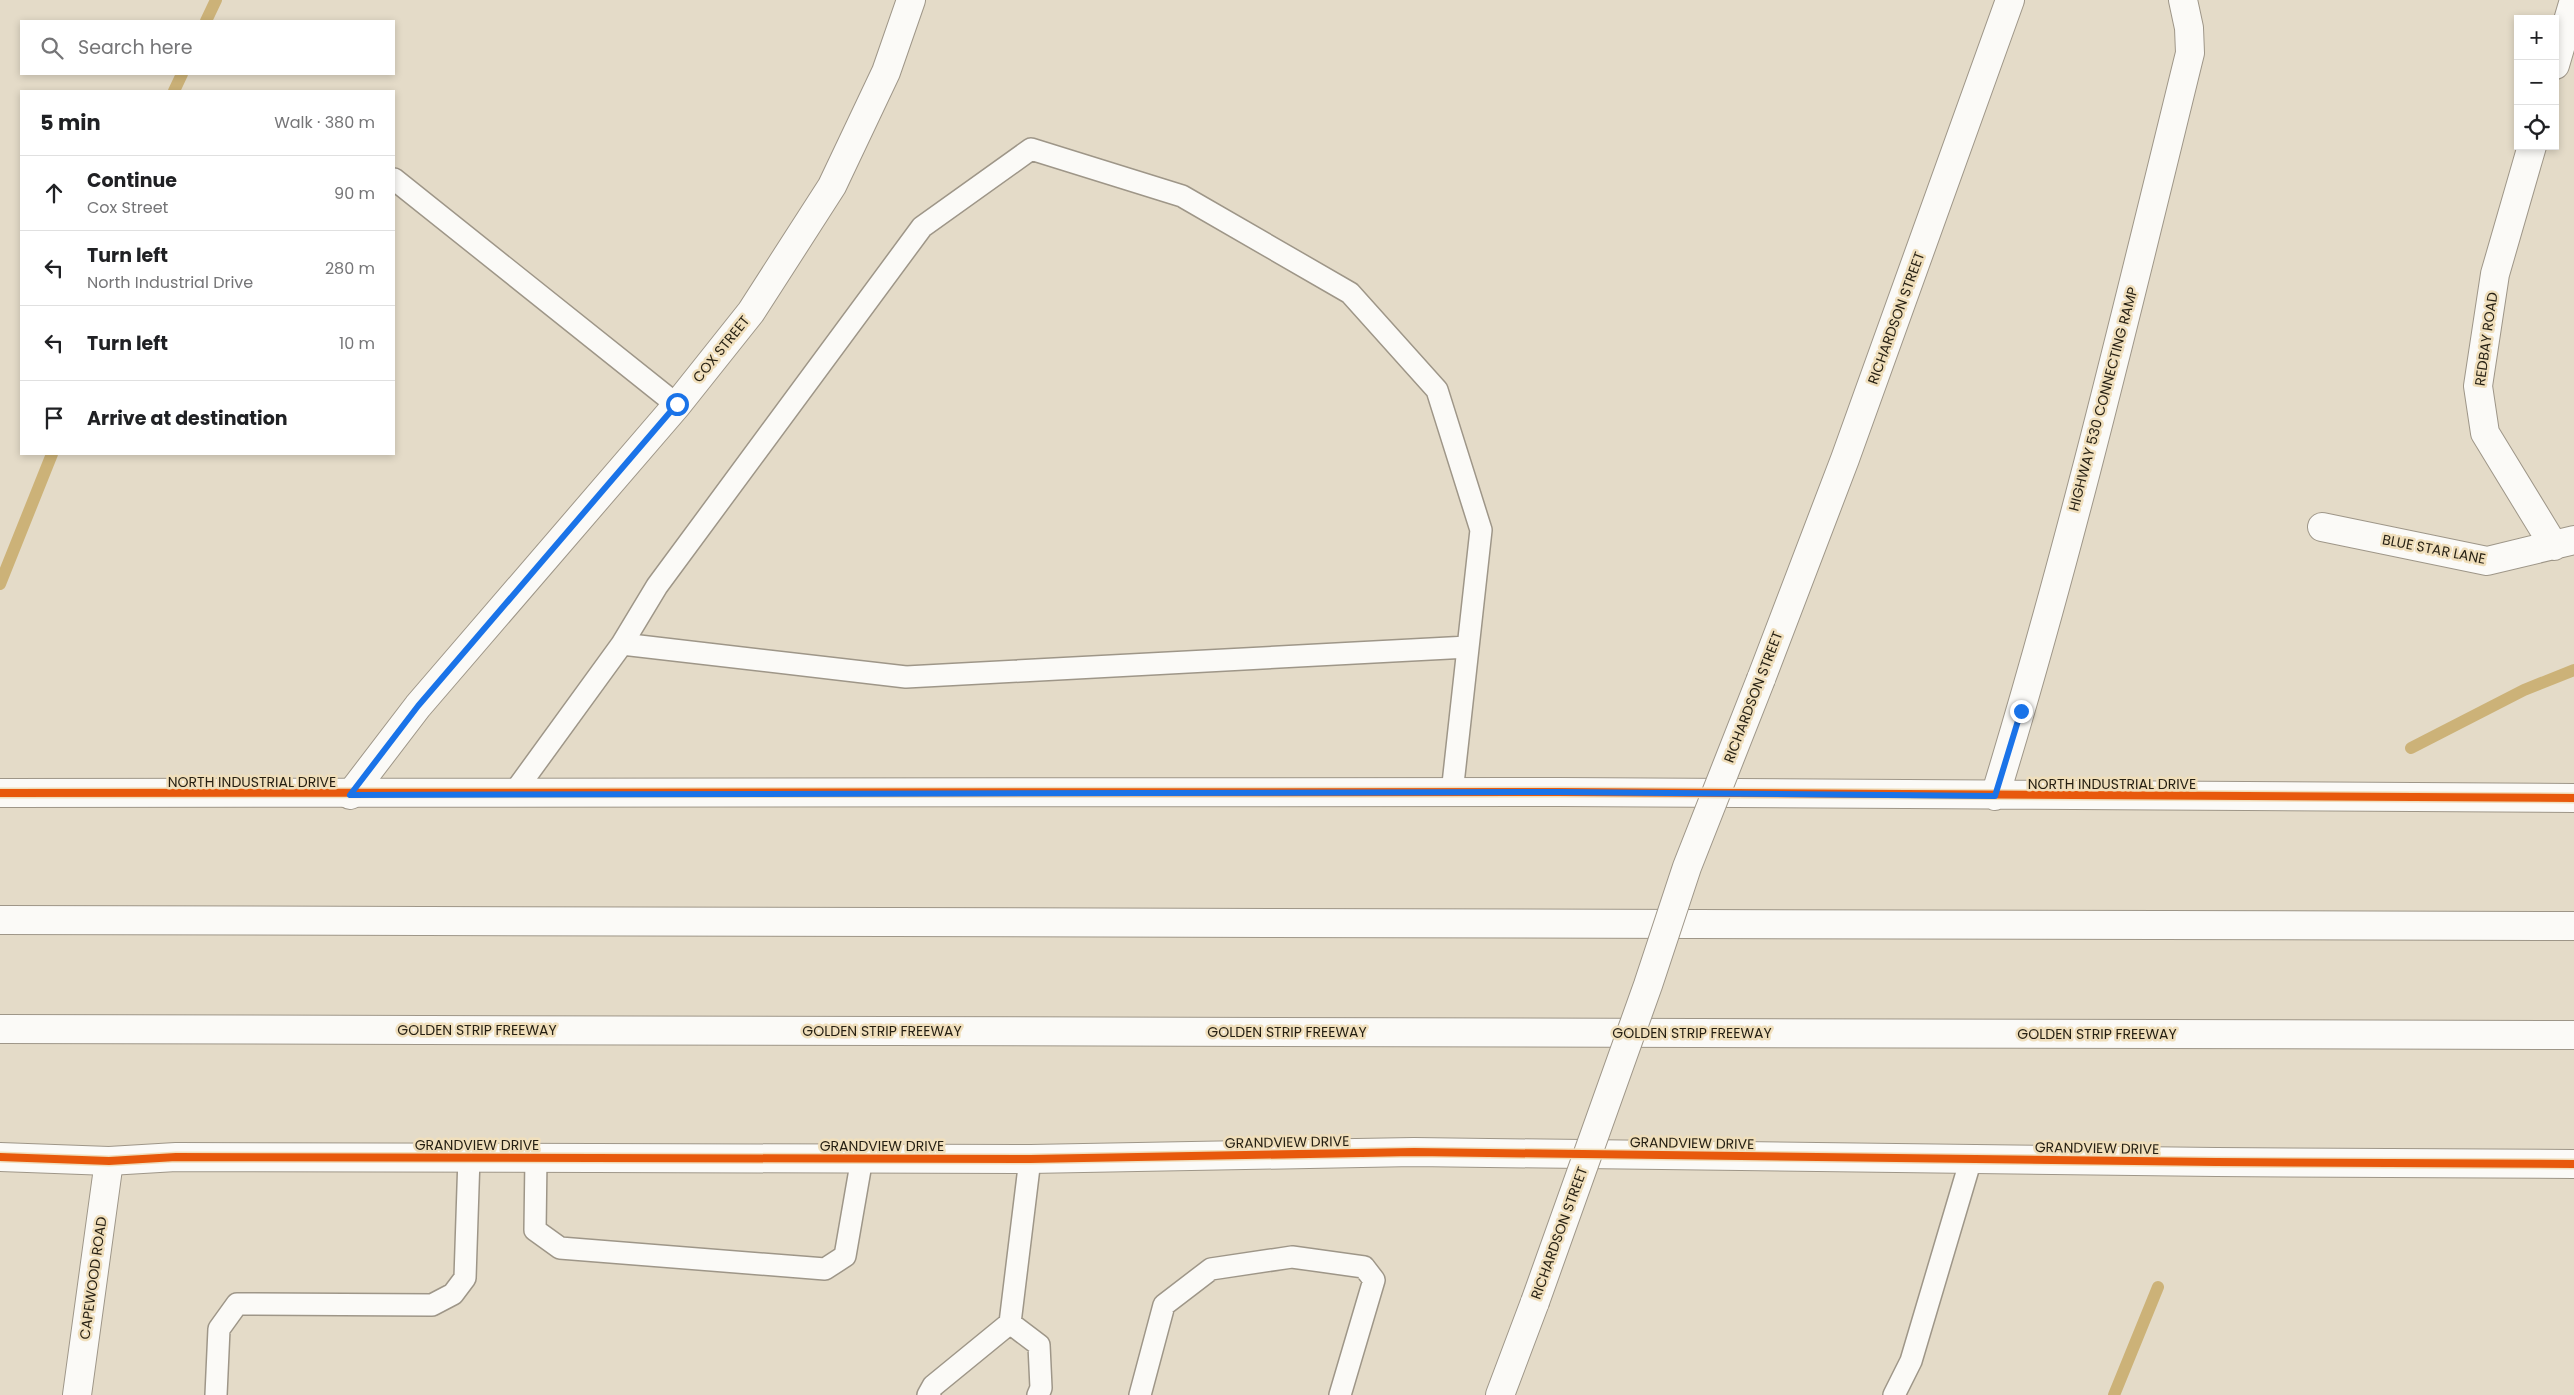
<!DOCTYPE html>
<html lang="en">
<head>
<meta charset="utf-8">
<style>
	body { margin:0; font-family:Poppins,sans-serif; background:#f6f6f6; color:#202124 }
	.controls { position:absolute; right:15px; top:15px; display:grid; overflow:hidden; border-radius:0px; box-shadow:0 2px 8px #0003 }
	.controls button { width:45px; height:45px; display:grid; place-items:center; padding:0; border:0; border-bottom:1px solid #e0e0e0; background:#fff; color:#202124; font:25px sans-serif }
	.stop { position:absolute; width:15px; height:15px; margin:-11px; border:4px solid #1a73e8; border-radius:50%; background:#fff }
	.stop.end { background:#1a73e8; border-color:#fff; box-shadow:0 1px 5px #0008 }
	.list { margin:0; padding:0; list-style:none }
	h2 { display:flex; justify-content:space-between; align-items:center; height:65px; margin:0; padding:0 20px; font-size:21px }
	h2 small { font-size:16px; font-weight:400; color:#757577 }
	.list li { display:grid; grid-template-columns:32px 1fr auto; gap:15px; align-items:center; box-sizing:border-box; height:75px; padding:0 20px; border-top:1px solid #e0e0e0 }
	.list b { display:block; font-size:19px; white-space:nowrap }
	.list p { margin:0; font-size:16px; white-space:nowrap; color:#757577 }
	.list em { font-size:16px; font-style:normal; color:#757577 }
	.icon { flex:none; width:28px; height:28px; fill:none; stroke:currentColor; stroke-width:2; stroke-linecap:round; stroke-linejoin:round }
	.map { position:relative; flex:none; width:2574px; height:1395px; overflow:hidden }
	.search { position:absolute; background:#fff; box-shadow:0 2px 8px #0003; left:20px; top:20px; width:375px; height:55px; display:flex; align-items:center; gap:12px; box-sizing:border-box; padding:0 18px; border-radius:0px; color:#757577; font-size:19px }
	.panel { position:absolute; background:#fff; box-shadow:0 2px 8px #0003; left:20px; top:90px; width:375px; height:365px; border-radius:0px }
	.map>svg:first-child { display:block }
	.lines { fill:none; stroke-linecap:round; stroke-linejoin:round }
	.stream { stroke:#ccb278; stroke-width:12 }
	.service-casing { stroke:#9e9688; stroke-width:24 }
	.minor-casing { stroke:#9e9688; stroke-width:30 }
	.tertiary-casing { stroke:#9e9688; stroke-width:30 }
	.motorway-casing { stroke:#9e9688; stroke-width:30 }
	.service { stroke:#fbfaf7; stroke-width:21 }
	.minor { stroke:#fbfaf7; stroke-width:28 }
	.tertiary { stroke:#fbfaf7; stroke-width:28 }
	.motorway { stroke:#fbfaf7; stroke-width:28 }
	.minor-bridge-casing { stroke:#9e9688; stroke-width:30; stroke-linecap:butt }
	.minor-bridge { stroke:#fbfaf7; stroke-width:28 }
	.cycleway-casing { stroke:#f0dfbc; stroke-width:11 }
	.cycleway { stroke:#e8590c; stroke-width:8 }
	.route { stroke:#1a73e8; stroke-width:6 }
	.labels { text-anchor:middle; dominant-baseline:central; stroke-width:5; stroke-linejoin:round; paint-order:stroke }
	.street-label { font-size:14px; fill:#251f12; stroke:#f0dfbc }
</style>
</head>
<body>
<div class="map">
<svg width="2574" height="1395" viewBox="0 0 2574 1395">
	<rect width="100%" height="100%" fill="#e4dbc8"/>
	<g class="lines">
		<!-- stream -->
		<path class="stream" d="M 206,21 L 216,0
			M 174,91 L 182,74
			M 0,584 L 52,454
			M 2411,748 L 2524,690 L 2574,670
			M 2114,1395 L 2158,1287"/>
		<!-- service casing -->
		<g class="service-casing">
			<path id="service" d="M 394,179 L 677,405
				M 622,644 L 906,677 L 1468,647
				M 513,794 L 622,644 L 657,586 L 922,227 L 1031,149 L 1182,196 L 1350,293 L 1437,390 L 1481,530 L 1452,793
				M 536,1158 L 535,1230 L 560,1248 L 825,1269 L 845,1256 L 862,1158
				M 1010,1323 L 1039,1345 L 1041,1388 L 1038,1395
				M 216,1395 L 219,1329 L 237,1304 L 432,1305 L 453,1294 L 465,1278 L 469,1157
				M 928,1395 L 933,1386 L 1010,1323 L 1030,1159
				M 1140,1395 L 1164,1305 L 1211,1269 L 1292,1257 L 1364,1267 L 1374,1280 L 1340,1395
				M 1894,1395 L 1911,1361 L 1971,1159"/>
		</g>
		<!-- minor casing -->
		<g class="minor-casing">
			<path id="minor" d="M 2555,65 L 2574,0
				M 2532,146 L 2495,274 L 2478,386 L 2485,433 L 2554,546
				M 2322,527 L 2487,561 L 2574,540
				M 1761,679 L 1845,459 L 2010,0
				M 350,795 L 418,706 L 677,405 L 751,312 L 832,186 L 886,72 L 911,0
				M 77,1395 L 109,1161
				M 1500,1395 L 1535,1302"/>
		</g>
		<!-- tertiary casing -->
		<g class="tertiary-casing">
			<path id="tertiary" d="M 0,793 L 1560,792 L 2574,798
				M 1995,796 C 2070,551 2129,301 2190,53 L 2189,28 L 2183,0
				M 0,1157 L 109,1161 L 176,1157 L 1030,1159 L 1414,1152 L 2216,1162 L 2574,1164"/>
		</g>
		<!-- motorway casing -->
		<g class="motorway-casing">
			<path id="motorway" d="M 0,920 L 2574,926
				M 0,1029 L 2574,1035"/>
		</g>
		<!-- service -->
		<use href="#service" class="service"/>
		<!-- minor -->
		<use href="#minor" class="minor"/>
		<!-- tertiary -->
		<use href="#tertiary" class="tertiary"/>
		<!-- motorway -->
		<use href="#motorway" class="motorway"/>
		<!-- minor-bridge casing -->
		<g class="minor-bridge-casing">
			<path id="minor-bridge" d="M 1535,1302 L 1648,985 L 1687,867 L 1761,679"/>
		</g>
		<!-- minor-bridge -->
		<use href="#minor-bridge" class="minor-bridge"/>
		<!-- cycleway casing -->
		<g class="cycleway-casing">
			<path id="cycleway" d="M 0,793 L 1560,792 L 2574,798
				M 0,1157 L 109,1161 L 176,1157 L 1030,1159 L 1414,1152 L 2216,1162 L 2574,1164"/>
		</g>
		<!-- cycleway -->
		<use href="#cycleway" class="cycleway"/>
	</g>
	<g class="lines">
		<!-- route -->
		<path class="route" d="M 677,404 L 418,706 L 350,795 L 1560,792 L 1995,796 L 2021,711"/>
	</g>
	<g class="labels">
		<!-- street labels -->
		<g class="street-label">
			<text transform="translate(1896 318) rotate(-70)">RICHARDSON STREET</text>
			<text transform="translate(2486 339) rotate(-82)">REDBAY ROAD</text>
			<text transform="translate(721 349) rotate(-51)">COX STREET</text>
			<text transform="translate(2103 399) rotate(-75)">HIGHWAY 530 CONNECTING RAMP</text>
			<text transform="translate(2434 549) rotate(11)">BLUE STAR LANE</text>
			<text transform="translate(1753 697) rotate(-69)">RICHARDSON STREET</text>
			<text x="252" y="782">NORTH INDUSTRIAL DRIVE</text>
			<text x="2112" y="784">NORTH INDUSTRIAL DRIVE</text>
			<text x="477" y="1030">GOLDEN STRIP FREEWAY</text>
			<text x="882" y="1031">GOLDEN STRIP FREEWAY</text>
			<text x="1287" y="1032">GOLDEN STRIP FREEWAY</text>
			<text x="1692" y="1033">GOLDEN STRIP FREEWAY</text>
			<text x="2097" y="1034">GOLDEN STRIP FREEWAY</text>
			<text transform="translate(1287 1142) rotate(-1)">GRANDVIEW DRIVE</text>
			<text transform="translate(1692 1143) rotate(1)">GRANDVIEW DRIVE</text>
			<text x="477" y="1145">GRANDVIEW DRIVE</text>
			<text x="882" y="1146">GRANDVIEW DRIVE</text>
			<text transform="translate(2097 1148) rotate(1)">GRANDVIEW DRIVE</text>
			<text transform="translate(1559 1233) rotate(-70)">RICHARDSON STREET</text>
			<text transform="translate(93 1278) rotate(-82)">CAPEWOOD ROAD</text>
		</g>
	</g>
</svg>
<div class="controls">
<button>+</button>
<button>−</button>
<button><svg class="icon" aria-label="locate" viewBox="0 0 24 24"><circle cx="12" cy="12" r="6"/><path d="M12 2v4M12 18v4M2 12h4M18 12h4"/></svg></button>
</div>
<div class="stop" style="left:677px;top:404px"></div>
<div class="stop end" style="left:2021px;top:711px"></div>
<div class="search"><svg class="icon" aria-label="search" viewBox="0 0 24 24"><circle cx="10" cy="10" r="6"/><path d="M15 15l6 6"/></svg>Search here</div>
<section class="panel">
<h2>5 min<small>Walk · 380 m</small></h2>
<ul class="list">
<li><svg class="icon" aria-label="ahead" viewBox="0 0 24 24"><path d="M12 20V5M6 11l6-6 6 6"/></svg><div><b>Continue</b><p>Cox Street</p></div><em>90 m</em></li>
<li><svg class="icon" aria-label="left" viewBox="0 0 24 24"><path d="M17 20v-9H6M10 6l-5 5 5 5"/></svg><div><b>Turn left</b><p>North Industrial Drive</p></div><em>280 m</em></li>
<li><svg class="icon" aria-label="left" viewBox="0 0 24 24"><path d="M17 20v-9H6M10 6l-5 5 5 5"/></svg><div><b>Turn left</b></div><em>10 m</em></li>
<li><svg class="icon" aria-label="arrive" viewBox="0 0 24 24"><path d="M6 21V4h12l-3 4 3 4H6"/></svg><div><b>Arrive at destination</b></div></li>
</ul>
</section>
</div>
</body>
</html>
